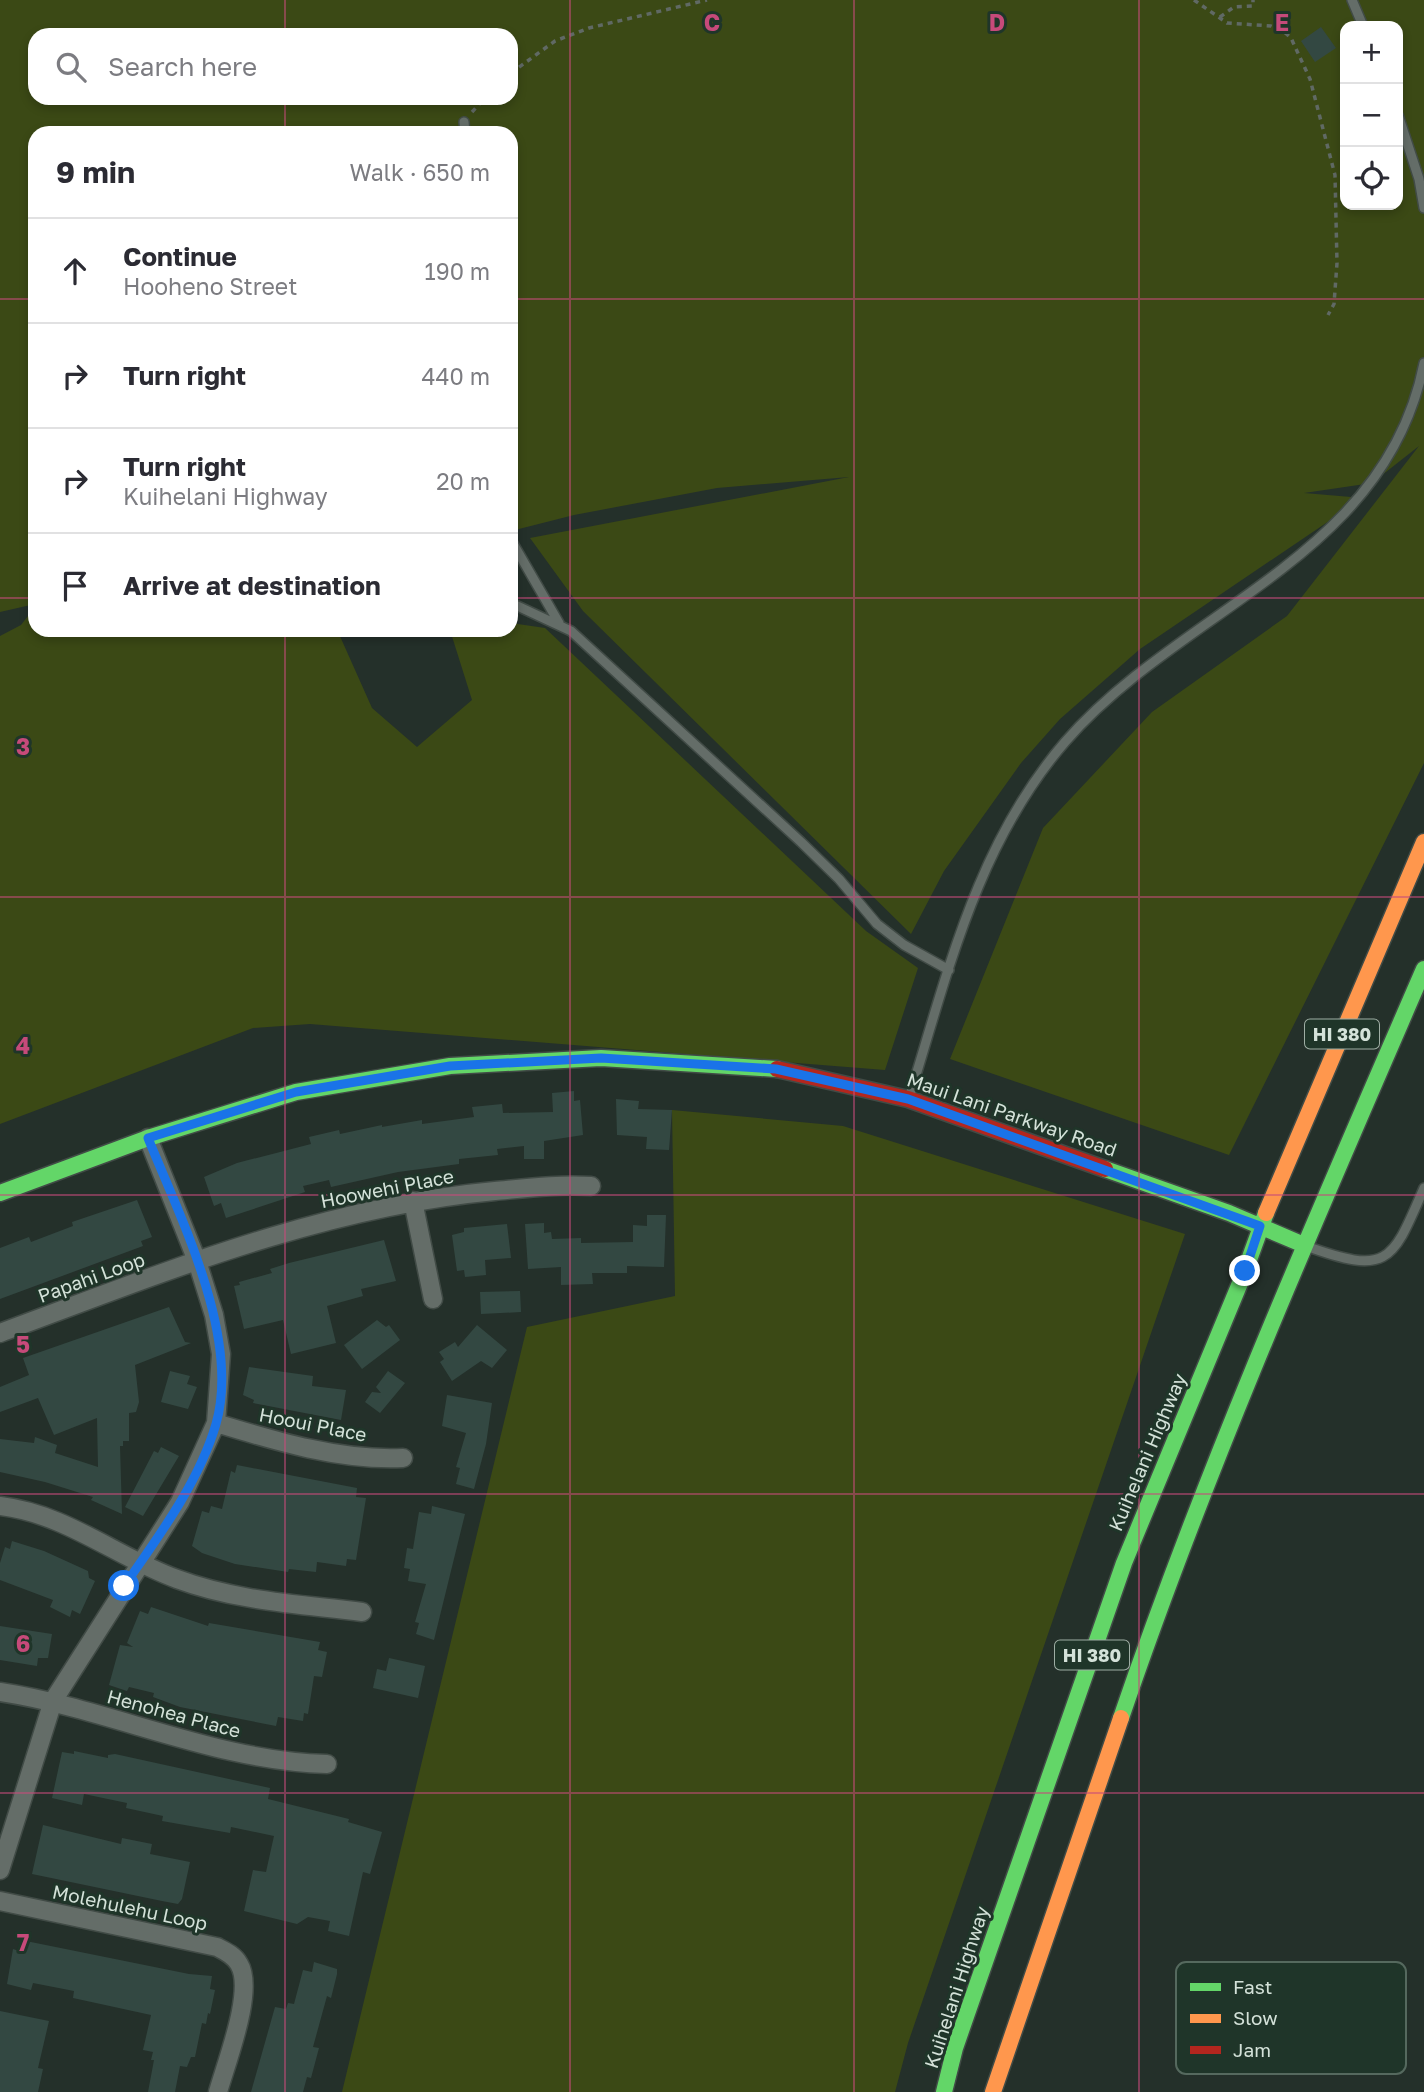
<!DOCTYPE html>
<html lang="en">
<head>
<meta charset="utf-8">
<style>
	body { margin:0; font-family:"Golos Text",sans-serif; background:#f7f7f7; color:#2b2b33 }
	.controls { position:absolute; right:21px; top:21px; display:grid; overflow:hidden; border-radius:14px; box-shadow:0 4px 10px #0003 }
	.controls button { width:63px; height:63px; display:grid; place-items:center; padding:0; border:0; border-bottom:2px solid #e1e1e2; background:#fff; color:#2b2b33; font:35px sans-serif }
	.stop { position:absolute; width:21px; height:21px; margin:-16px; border:5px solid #1a73e8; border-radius:50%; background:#fff }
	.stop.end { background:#1a73e8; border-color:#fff; box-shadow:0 2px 7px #0008 }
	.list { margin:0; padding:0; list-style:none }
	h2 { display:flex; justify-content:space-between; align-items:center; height:91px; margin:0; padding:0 28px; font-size:30px }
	h2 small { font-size:23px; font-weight:400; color:#7c7c81 }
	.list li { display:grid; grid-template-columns:46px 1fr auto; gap:21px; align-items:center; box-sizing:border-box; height:105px; padding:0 28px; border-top:2px solid #e1e1e2 }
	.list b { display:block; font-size:26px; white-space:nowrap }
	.list p { margin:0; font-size:23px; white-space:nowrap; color:#7c7c81 }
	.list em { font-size:23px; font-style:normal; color:#7c7c81 }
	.icon { flex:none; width:38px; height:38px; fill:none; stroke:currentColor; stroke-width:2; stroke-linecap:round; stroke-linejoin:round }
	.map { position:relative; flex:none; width:1424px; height:2092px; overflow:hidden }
	.search { position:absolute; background:#fff; box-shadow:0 4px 10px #0003; left:28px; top:28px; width:490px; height:77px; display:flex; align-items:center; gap:18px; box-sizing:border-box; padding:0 24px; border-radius:21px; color:#7c7c81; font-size:26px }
	.panel { position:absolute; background:#fff; box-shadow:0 4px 10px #0003; left:28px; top:126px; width:490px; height:511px; border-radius:21px }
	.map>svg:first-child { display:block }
	.green { fill:#3b4915; fill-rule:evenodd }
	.building { fill:#334842 }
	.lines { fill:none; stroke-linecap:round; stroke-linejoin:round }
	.lane-casing { stroke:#414b46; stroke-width:12 }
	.street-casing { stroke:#414b46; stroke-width:21 }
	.fast-casing { stroke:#414b46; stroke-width:19 }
	.slow-casing { stroke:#414b46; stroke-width:19 }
	.jam-casing { stroke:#414b46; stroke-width:19 }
	.path { stroke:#606964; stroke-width:3.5; stroke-dasharray:5 5; stroke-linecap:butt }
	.lane { stroke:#646d68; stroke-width:9 }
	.street { stroke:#646d68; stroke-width:18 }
	.fast { stroke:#63d668; stroke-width:16 }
	.slow { stroke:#ff974d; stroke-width:16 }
	.jam { stroke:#b3261e; stroke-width:16 }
	.route { stroke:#1a73e8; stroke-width:9 }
	.grid { fill:none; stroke:#c64a7a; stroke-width:2; stroke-opacity:0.55 }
	.labels { text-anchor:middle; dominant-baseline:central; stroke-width:6; stroke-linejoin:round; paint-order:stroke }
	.shield { fill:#1f3529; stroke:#9eaea4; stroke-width:2 }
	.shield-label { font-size:18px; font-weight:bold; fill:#d4e2d9 }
	.street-label { font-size:19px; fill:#d4e2d9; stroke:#1f3529 }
	.key { fill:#1f3529; stroke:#55695e; stroke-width:2 }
	.key-label { font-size:19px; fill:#d4e2d9 }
	.grid-label { font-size:23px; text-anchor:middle; font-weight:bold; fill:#c64a7a; stroke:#1f3529; stroke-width:6; stroke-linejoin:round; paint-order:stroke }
</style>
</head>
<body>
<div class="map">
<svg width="1424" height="2092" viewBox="0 0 1424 2092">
	<rect width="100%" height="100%" fill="#24302a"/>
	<!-- green -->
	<path class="green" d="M 0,0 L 1424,0 L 1424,763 L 1229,1155 L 950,1059 L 1043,828 L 1152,712 L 1287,616 L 1419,446 L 1372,483 L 1304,493 L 1363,498 L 1140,649 L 1060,719 L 1021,763 L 944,871 L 911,934 L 583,611 L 530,538 L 849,477 L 717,488 L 574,515 L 511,531 L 511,133 L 35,133 L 35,604 L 0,612 ZM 1345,26 L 1398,26 L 1398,205 L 1345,205 ZM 35,35 L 511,35 L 511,98 L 35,98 Z
		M 35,607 L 35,630 L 360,630 L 339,634 L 372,708 L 417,747 L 472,700 L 450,630 L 511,630 L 511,623 L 545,628 L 866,931 L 918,968 L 885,1070 L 310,1024 L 253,1028 L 0,1124 L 0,636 L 21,625 Z
		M 672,1110 L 843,1126 L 1185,1234 L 908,2043 L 895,2092 L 342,2092 L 527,1327 L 675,1296 Z"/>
	<!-- building -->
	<path class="building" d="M 1321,27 L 1336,48 L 1315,62 L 1301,41 Z
		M 574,1091 L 574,1101 L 580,1100 L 583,1135 L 544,1141 L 544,1159 L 524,1159 L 524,1146 L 497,1149 L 498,1155 L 459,1159 L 459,1164 L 398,1172 L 331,1187 L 329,1180 L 303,1186 L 305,1192 L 226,1218 L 221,1203 L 214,1206 L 204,1177 L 237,1163 L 311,1144 L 309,1137 L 339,1130 L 340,1134 L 382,1125 L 382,1127 L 422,1120 L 422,1124 L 474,1117 L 472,1107 L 502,1104 L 503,1113 L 553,1112 L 552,1093 Z
		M 616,1099 L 639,1101 L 638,1109 L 672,1110 L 669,1150 L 646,1149 L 647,1137 L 617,1135 Z
		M 137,1200 L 152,1237 L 141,1241 L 143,1246 L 0,1299 L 0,1248 L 29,1237 L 31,1242 L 73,1226 L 72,1222 Z
		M 647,1215 L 666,1215 L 664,1267 L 627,1266 L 627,1273 L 592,1273 L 593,1284 L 561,1285 L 561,1267 L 528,1269 L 525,1224 L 544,1223 L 544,1233 L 551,1232 L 552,1239 L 581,1238 L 581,1243 L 633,1242 L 633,1225 L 647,1226 Z
		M 507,1224 L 511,1258 L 485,1260 L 486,1275 L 465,1277 L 464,1270 L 457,1271 L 452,1235 L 464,1232 L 464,1228 Z
		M 384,1240 L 396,1281 L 361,1289 L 363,1296 L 327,1306 L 336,1343 L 291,1354 L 283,1320 L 244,1329 L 234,1286 L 240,1285 L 239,1282 L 272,1273 L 270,1269 L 289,1263 Z
		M 520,1291 L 521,1312 L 481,1314 L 480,1292 Z
		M 169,1307 L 185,1342 L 191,1343 L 135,1365 L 139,1402 L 136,1412 L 129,1413 L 129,1441 L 123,1441 L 123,1446 L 120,1446 L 122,1514 L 91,1500 L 93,1497 L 45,1482 L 0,1472 L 0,1439 L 34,1443 L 35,1437 L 57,1445 L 55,1453 L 98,1467 L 97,1418 L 54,1435 L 38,1398 L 0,1412 L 0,1387 L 29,1375 L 23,1358 Z
		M 377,1320 L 386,1327 L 389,1325 L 400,1340 L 362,1369 L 344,1345 Z
		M 477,1325 L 507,1350 L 492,1368 L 481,1361 L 452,1381 L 440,1362 L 444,1359 L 439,1352 L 455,1342 L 458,1347 Z
		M 249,1367 L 313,1376 L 312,1386 L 346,1390 L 341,1420 L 253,1403 L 254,1400 L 243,1395 Z
		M 170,1371 L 190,1376 L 187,1384 L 197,1387 L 188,1409 L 161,1402 Z
		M 388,1371 L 405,1383 L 380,1413 L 365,1402 L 372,1392 L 381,1393 L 376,1387 Z
		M 447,1395 L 492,1403 L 486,1444 L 474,1489 L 456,1484 L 460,1468 L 456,1467 L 466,1433 L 442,1426 Z
		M 161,1447 L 179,1456 L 143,1516 L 125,1507 L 154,1451 L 158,1453 Z
		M 237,1465 L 357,1488 L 356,1497 L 366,1498 L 356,1560 L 347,1559 L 346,1566 L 317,1562 L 316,1572 L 289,1569 L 288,1572 L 235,1564 L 202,1553 L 192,1546 L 202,1511 L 209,1513 L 211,1506 L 222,1509 L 231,1471 L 235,1473 Z
		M 432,1506 L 465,1514 L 434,1640 L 416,1634 L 419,1623 L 415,1622 L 426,1584 L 408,1581 L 410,1569 L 404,1568 L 407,1548 L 413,1549 L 419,1512 L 431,1514 Z
		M 12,1541 L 44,1551 L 88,1571 L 89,1578 L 95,1581 L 80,1614 L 72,1610 L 70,1617 L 50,1607 L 53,1600 L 0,1580 L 0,1563 L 5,1547 L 10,1549 Z
		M 151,1607 L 208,1626 L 209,1623 L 320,1642 L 318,1650 L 327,1652 L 322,1677 L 314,1676 L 308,1714 L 304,1713 L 303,1721 L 278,1717 L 276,1726 L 180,1707 L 153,1697 L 154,1693 L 129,1687 L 127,1691 L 109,1685 L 120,1645 L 133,1647 L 127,1643 L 140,1611 L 148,1614 Z
		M 0,1626 L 52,1634 L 48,1658 L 38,1658 L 37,1666 L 0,1660 Z
		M 389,1658 L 425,1666 L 418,1698 L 373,1688 L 377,1669 L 386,1671 Z
		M 74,1751 L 108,1758 L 108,1755 L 115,1754 L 270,1788 L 268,1799 L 349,1819 L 348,1822 L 382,1832 L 370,1874 L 363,1872 L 349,1936 L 328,1931 L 330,1921 L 308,1917 L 297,1924 L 244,1911 L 253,1870 L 266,1872 L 274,1836 L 231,1827 L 230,1833 L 162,1821 L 163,1816 L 126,1808 L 127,1803 L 84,1794 L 82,1805 L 52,1798 L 62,1752 L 74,1754 Z
		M 43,1825 L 121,1844 L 122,1838 L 152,1844 L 150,1854 L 190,1862 L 182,1899 L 178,1904 L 162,1901 L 32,1874 Z
		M 21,1940 L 189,1974 L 212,1976 L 210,1989 L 215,1990 L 210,2014 L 208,2013 L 206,2024 L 202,2023 L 195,2057 L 191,2057 L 187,2067 L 180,2066 L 175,2092 L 148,2092 L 154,2060 L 151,2060 L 153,2052 L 143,2050 L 151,2015 L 73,1998 L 74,1991 L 33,1983 L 31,1990 L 7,1984 L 13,1949 L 19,1951 Z
		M 314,1962 L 337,1969 L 337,1974 L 331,1998 L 327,1996 L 313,2047 L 319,2048 L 311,2078 L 307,2077 L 303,2092 L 251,2092 L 275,2007 L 286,2009 L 288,2003 L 294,2004 L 303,1970 L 312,1972 Z
		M 0,2011 L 49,2021 L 38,2068 L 43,2069 L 38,2092 L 0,2092 Z"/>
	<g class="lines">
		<!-- lane casing -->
		<g class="lane-casing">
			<path id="lane" d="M 1352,0 L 1363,26
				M 1398,115 L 1419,179 L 1424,208
				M 464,122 L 465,133
				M 511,540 L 559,623
				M 511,603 L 571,631 L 801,842 L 839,879 L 877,924 L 904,945 L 949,970
				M 909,1098 C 948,972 977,844 1065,742 C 1182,607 1386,558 1424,363
				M 1306,1246 C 1389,1276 1392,1262 1424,1188"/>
		</g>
		<!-- street casing -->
		<g class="street-casing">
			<path id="street" d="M 413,1201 L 433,1299
				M 0,1333 C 162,1273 322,1207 495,1191 C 527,1188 559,1184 591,1186
				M 216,1423 C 275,1441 341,1461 403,1458
				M 0,1506 C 67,1514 116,1557 177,1579 C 236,1601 299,1604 362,1612
				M 0,1692 C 111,1709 214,1761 327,1764
				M 0,1870 L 53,1701 L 180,1502 L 216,1423 L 221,1354 L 214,1315 L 197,1261 L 148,1138
				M 0,1901 L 217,1947 C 225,1951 234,1955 239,1964 C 255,1990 226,2063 218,2092"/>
		</g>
		<!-- fast casing -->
		<g class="fast-casing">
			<path id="fast" d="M 1105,1169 L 1229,1213 L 1304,1245
				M 0,1193 L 148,1138 L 296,1092 L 450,1066 L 601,1058 L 777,1069
				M 1121,1718 C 1208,1463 1317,1216 1424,969
				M 944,2092 L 955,2048 L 1124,1563 L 1245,1271 L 1266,1213"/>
		</g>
		<!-- slow casing -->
		<g class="slow-casing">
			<path id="slow" d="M 1266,1213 L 1424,842
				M 993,2092 L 1121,1718"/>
		</g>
		<!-- jam casing -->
		<g class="jam-casing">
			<path id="jam" d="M 777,1069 L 908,1099 L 1105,1169"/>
		</g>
		<!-- path -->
		<path class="path" d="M 1194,0 L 1227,23 L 1271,26 L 1283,31 L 1291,38 L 1310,79 L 1335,175 L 1337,263 L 1334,304 L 1328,315
			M 1220,17 L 1234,7 L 1253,6 L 1253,0
			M 511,73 L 555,41 L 589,28 L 707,0
			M 472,112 L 485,98"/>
		<!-- lane -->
		<use href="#lane" class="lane"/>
		<!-- street -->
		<use href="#street" class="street"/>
		<!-- fast -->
		<use href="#fast" class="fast"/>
		<!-- slow -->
		<use href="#slow" class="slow"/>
		<!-- jam -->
		<use href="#jam" class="jam"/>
	</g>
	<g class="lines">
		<!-- route -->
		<path class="route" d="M 124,1586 C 159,1536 199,1482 216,1424 C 241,1337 180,1217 148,1138 L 296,1092 L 450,1066 L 601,1058 L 776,1069 L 908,1099 L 1260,1226 L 1245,1271"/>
	</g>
	<!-- grid -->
	<path class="grid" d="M 285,0 L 285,35M 570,0 L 570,2092M 854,0 L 854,2092M 1139,0 L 1139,2092M 285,98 L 285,133M 0,299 L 35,299M 511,299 L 1424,299M 0,598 L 35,598M 511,598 L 1424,598M 285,630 L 285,2092M 0,897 L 1424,897M 0,1195 L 1424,1195M 0,1494 L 1424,1494M 0,1793 L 1424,1793"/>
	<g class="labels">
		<!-- shield labels -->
		<g class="shield">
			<rect x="1305" y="1019.5" width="74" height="29" rx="5"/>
			<rect x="1055" y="1640.5" width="74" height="29" rx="5"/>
		</g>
		<g class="shield-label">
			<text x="1342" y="1034">HI 380</text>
			<text x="1092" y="1655">HI 380</text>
		</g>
		<!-- street labels -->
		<g class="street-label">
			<text transform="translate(1012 1114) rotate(19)">Maui Lani Parkway Road</text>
			<text transform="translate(387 1188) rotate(-11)">Hoowehi Place</text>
			<text transform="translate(91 1277) rotate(-20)">Papahi Loop</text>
			<text transform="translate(313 1424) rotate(11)">Hooui Place</text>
			<text transform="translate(1147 1452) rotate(-67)">Kuihelani Highway</text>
			<text transform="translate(174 1713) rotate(15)">Henohea Place</text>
			<text transform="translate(130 1907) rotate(12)">Molehulehu Loop</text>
			<text transform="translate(956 1987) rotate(-72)">Kuihelani Highway</text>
		</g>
	</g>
	<!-- legend -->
	<rect x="1176" y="1962" width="230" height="112" rx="10" class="key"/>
	<rect x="1190" y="1983" width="31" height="8" fill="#63d668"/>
	<rect x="1190" y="2014" width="31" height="9" fill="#ff974d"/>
	<rect x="1190" y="2046" width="31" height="8" fill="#b3261e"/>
	<g class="key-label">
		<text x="1233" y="1994">Fast</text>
		<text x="1233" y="2025">Slow</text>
		<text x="1233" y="2057">Jam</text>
	</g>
	<g class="grid-label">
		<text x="712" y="31">C</text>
		<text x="997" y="31">D</text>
		<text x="1282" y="31">E</text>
		<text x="23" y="755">3</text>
		<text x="23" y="1054">4</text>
		<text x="23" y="1353">5</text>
		<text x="23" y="1652">6</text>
		<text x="23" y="1951">7</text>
	</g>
</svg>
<div class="controls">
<button>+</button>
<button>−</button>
<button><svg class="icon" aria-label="locate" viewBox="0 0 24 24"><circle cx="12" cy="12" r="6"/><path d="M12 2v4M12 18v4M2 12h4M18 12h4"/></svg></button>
</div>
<div class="stop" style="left:124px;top:1586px"></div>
<div class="stop end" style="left:1245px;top:1271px"></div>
<div class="search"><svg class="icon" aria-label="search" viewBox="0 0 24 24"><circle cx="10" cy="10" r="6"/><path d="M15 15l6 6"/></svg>Search here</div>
<section class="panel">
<h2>9 min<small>Walk · 650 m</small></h2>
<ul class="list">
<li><svg class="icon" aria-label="ahead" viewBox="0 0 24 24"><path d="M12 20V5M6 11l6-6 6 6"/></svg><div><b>Continue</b><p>Hooheno Street</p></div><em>190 m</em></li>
<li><svg class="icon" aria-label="right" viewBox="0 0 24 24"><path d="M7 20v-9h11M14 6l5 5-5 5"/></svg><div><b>Turn right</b></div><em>440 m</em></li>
<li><svg class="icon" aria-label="right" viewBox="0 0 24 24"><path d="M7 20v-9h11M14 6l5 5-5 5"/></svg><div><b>Turn right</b><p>Kuihelani Highway</p></div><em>20 m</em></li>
<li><svg class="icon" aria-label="arrive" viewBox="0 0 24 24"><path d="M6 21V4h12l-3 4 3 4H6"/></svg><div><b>Arrive at destination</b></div></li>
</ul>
</section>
</div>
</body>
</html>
